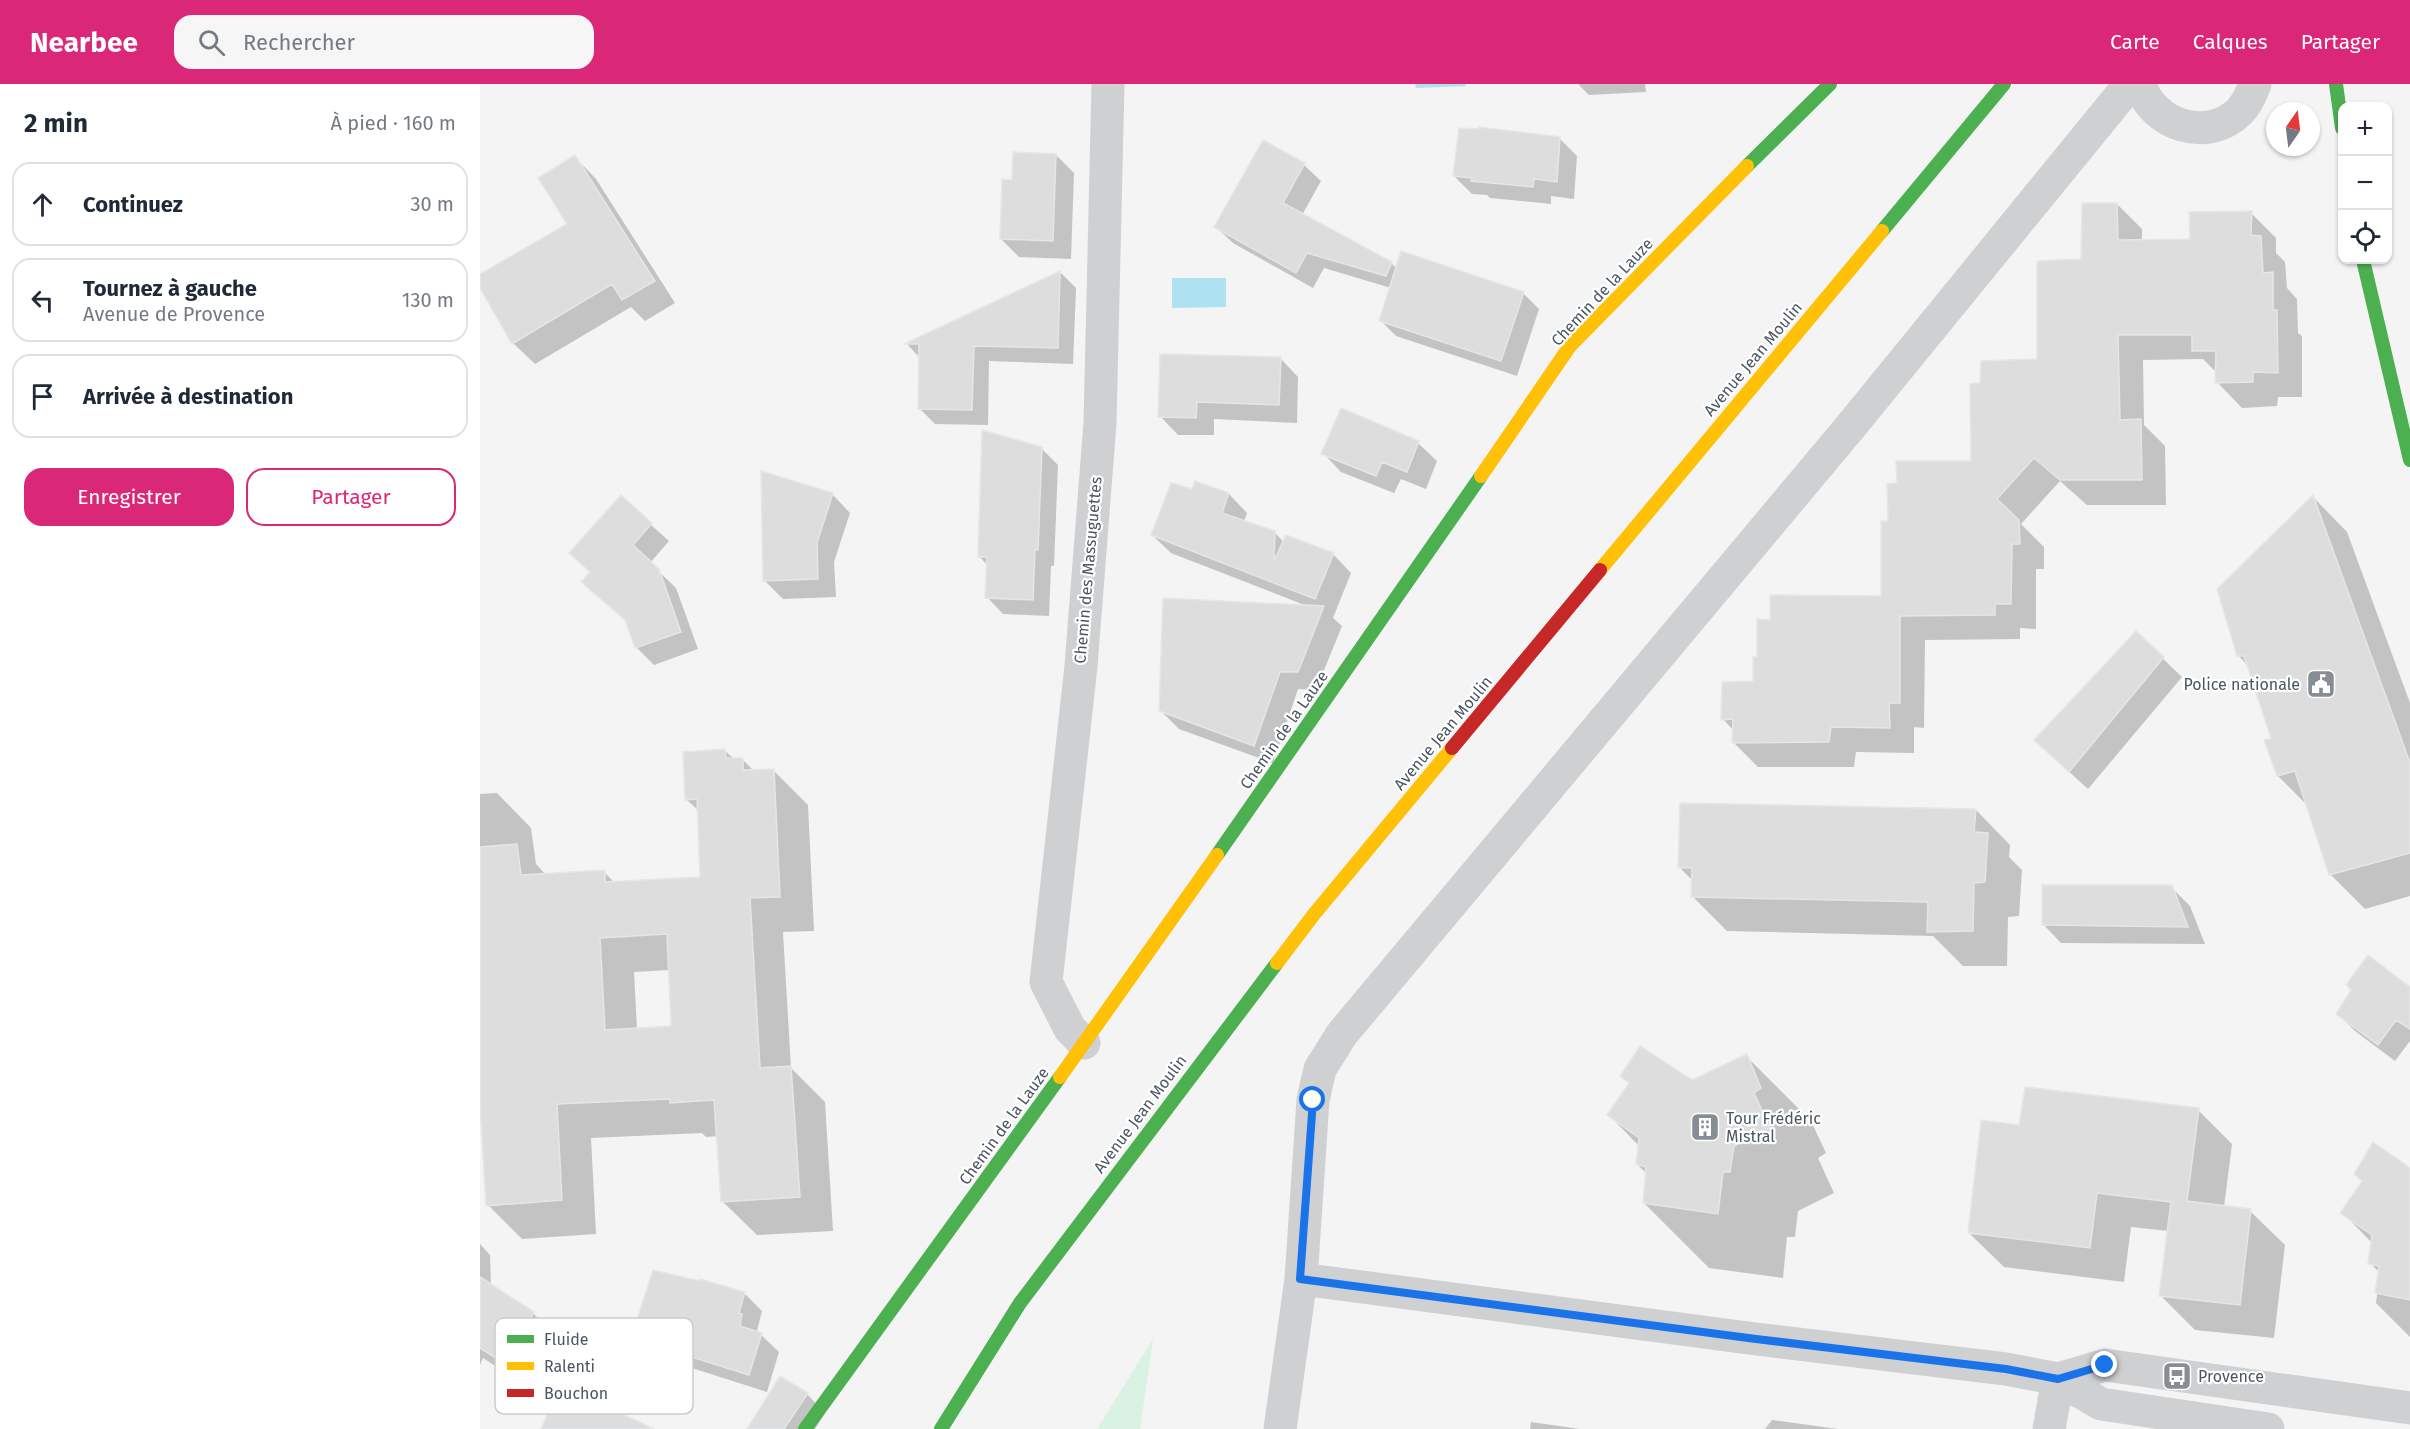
<!DOCTYPE html>
<html lang="fr">
<head>
<meta charset="utf-8">
<style>
	body { margin:0; font-family:"Fira Sans",sans-serif; background:#f6f6f7; color:#1f2937 }
	.controls { position:absolute; right:18px; top:18px; display:grid; overflow:hidden; border-radius:12px; box-shadow:0 2px 4px #0004 }
	.controls button { width:54px; height:54px; display:grid; place-items:center; padding:0; border:0; border-bottom:2px solid #e0e1e3; background:#fff; color:#1f2937; font:30px sans-serif }
	.compass { position:absolute; left:1786px; top:18px; width:54px; height:54px; border-radius:50%; background:#fff; box-shadow:0 2px 4px #0004; rotate:14deg }
	.stop { position:absolute; width:18px; height:18px; margin:-14px; border:4px solid #1a73e8; border-radius:50%; background:#fff }
	.stop.end { background:#1a73e8; border-color:#fff; box-shadow:0 2px 6px #0008 }
	.list { margin:0; padding:0; list-style:none }
	h2 { display:flex; justify-content:space-between; align-items:center; height:78px; margin:0; padding:0 24px; font-size:26px }
	h2 small { font-size:20px; font-weight:400; color:#747a83 }
	.list li { display:grid; grid-template-columns:39px 1fr auto; gap:18px; align-items:center; box-sizing:border-box; height:84px; margin:0 12px 12px; padding:0 12px; border:2px solid #e0e1e3; border-radius:18px }
	.list b { display:block; font-size:22px; white-space:nowrap }
	.list p { margin:0; font-size:20px; white-space:nowrap; color:#747a83 }
	.list em { font-size:20px; font-style:normal; color:#747a83 }
	.actions { display:flex; gap:12px; padding:18px 24px }
	.actions a { flex:1; padding:14px 0; border:2px solid #db2777; border-radius:18px; text-align:center; font-size:21px; color:#db2777 }
	.actions .main { background:#db2777; color:#fff }
	.icon { flex:none; width:33px; height:33px; fill:none; stroke:currentColor; stroke-width:2; stroke-linecap:round; stroke-linejoin:round }
	.map { position:relative; flex:none; width:1930px; height:1345px; overflow:hidden }
	header { display:flex; align-items:center; gap:36px; box-sizing:border-box; height:84px; padding:0 30px; background:#db2777; color:#fff }
	header strong { font-size:28px }
	nav { display:flex; gap:33px; margin-inline-start:auto; font-size:21px }
	.search { width:420px; height:54px; background:#f6f6f7; display:flex; align-items:center; gap:15px; box-sizing:border-box; padding:0 21px; border-radius:18px; color:#747a83; font-size:22px }
	main { display:flex }
	aside { flex:1; background:#fff }
	.map>svg:first-child { display:block }
	.green { fill:#d9f2e3 }
	.water { fill:#aee2f0 }
	.shadow { fill:#0003; fill-rule:evenodd }
	.building { fill:#ddddde; stroke:#e5e6e7; stroke-width:1.5; fill-rule:evenodd }
	.lines { fill:none; stroke-linecap:round; stroke-linejoin:round }
	.street { stroke:#ced0d2; stroke-width:33 }
	.fast { stroke:#4caf50; stroke-width:14 }
	.slow { stroke:#ffc107; stroke-width:14 }
	.jam { stroke:#c62828; stroke-width:14 }
	.route { stroke:#1a73e8; stroke-width:8 }
	.labels { text-anchor:middle; dominant-baseline:central; stroke-width:4.5; stroke-linejoin:round; paint-order:stroke }
	.street-label { font-size:16px; fill:#4a5661; stroke:#fff }
	.poi-label { font-size:16px; fill:#4a5661; stroke:#fff; text-anchor:start }
	.key { fill:#fff; stroke:#c9ccd0; stroke-width:1.5 }
	.key-label { font-size:16px; fill:#4a5661 }
</style>
</head>
<body>
<header>
<strong>Nearbee</strong>
<div class="search"><svg class="icon" aria-label="search" viewBox="0 0 24 24"><circle cx="10" cy="10" r="6"/><path d="M15 15l6 6"/></svg>Rechercher</div>
<nav><a>Carte</a><a>Calques</a><a>Partager</a></nav>
</header>
<main>
<aside>
<h2>2 min<small>À pied · 160 m</small></h2>
<ul class="list">
<li><svg class="icon" aria-label="ahead" viewBox="0 0 24 24"><path d="M12 20V5M6 11l6-6 6 6"/></svg><div><b>Continuez</b></div><em>30 m</em></li>
<li><svg class="icon" aria-label="left" viewBox="0 0 24 24"><path d="M17 20v-9H6M10 6l-5 5 5 5"/></svg><div><b>Tournez à gauche</b><p>Avenue de Provence</p></div><em>130 m</em></li>
<li><svg class="icon" aria-label="arrive" viewBox="0 0 24 24"><path d="M6 21V4h12l-3 4 3 4H6"/></svg><div><b>Arrivée à destination</b></div></li>
</ul>
<div class="actions"><a class="main">Enregistrer</a><a>Partager</a></div>
</aside>
<div class="map">
<svg width="1930" height="1345" viewBox="0 0 1930 1345">
	<rect width="100%" height="100%" fill="#f4f4f4"/>
	<!-- green -->
	<path class="green" d="M 673,1255 L 660,1345 L 617,1345 Z"/>
	<!-- water -->
	<path class="water" d="M 935,0 L 985,0 L 986,2 L 936,4 Z
		M 692,194 L 746,194 L 746,223 L 692,224 Z"/>
	<!-- shadow -->
	<path class="shadow" d="M 1098,0 L 1165,0 L 1166,8 L 1109,11 Z
		M 1079,54 L 1097,72 L 1094,115 L 1071,112 L 1071,120 L 1010,114 L 1007,111 L 992,110 L 974,92 Z
		M 784,58 L 824,81 L 841,97 L 822,131 L 911,179 L 917,185 L 1043,209 L 1059,225 L 1037,292 L 916,252 L 900,236 L 911,204 L 844,184 L 833,204 L 753,159 L 736,143 Z
		M 576,71 L 594,89 L 591,175 L 539,173 L 521,155 L 533,97 Z
		M 95,73 L 116,95 L 195,219 L 165,237 L 151,223 L 55,280 L 33,259 L 0,201 L 0,192 L 89,141 Z
		M 1637,120 L 1662,145 L 1662,157 L 1712,156 L 1771,129 L 1796,154 L 1796,169 L 1805,178 L 1807,204 L 1817,215 L 1818,249 L 1822,252 L 1822,313 L 1798,313 L 1797,322 L 1762,324 L 1737,298 L 1737,289 L 1723,275 L 1663,276 L 1664,341 L 1685,362 L 1686,421 L 1607,421 L 1580,397 L 1541,440 L 1564,463 L 1564,485 L 1556,485 L 1556,545 L 1540,544 L 1540,555 L 1445,556 L 1444,644 L 1434,643 L 1434,669 L 1376,668 L 1374,683 L 1278,683 L 1253,658 L 1254,647 L 1243,635 L 1275,599 L 1278,574 L 1291,537 L 1402,513 L 1409,438 L 1418,401 L 1492,378 L 1502,300 L 1559,277 L 1603,177 Z
		M 580,188 L 596,204 L 593,280 L 509,277 L 508,341 L 455,340 L 439,324 L 440,274 L 427,260 Z
		M 800,274 L 818,293 L 817,339 L 734,335 L 734,351 L 698,351 L 680,332 Z
		M 861,326 L 938,359 L 957,377 L 946,405 L 921,395 L 914,409 L 861,388 L 843,369 Z
		M 561,364 L 578,381 L 574,482 L 571,482 L 569,532 L 523,530 L 507,513 L 508,482 L 499,472 Z
		M 712,407 L 749,410 L 767,429 L 764,438 L 794,448 L 804,458 L 853,470 L 871,489 L 853,534 L 862,542 L 836,606 L 818,605 L 793,679 L 699,645 L 681,627 L 827,522 L 691,469 L 672,451 Z
		M 352,410 L 370,429 L 354,478 L 356,513 L 303,515 L 285,497 Z
		M 1833,413 L 1867,448 L 1930,619 L 1930,812 L 1885,825 L 1850,790 L 1828,722 L 1798,692 L 1793,655 L 1768,582 L 1758,571 Z
		M 141,414 L 189,457 L 170,479 L 196,504 L 218,565 L 174,581 L 157,564 L 148,539 L 103,498 L 112,489 Z
		M 1656,549 L 1702,593 L 1608,705 L 1574,674 Z
		M 244,666 L 254,675 L 262,675 L 274,687 L 293,686 L 328,721 L 334,847 L 303,848 L 311,984 L 345,1018 L 353,1147 L 277,1151 L 242,1117 L 238,1052 L 226,1053 L 222,1049 L 111,1054 L 116,1150 L 42,1155 L 8,1121 L 3,1038 L 0,1036 L 0,710 L 17,709 L 51,744 L 56,780 L 66,791 L 124,788 L 135,799 L 221,795 L 219,727 L 207,716 ZM 190,886 L 193,943 L 157,945 L 154,888 Z
		M 1496,726 L 1530,761 L 1529,773 L 1542,786 L 1539,832 L 1528,833 L 1527,882 L 1483,882 L 1453,852 L 1247,847 L 1213,813 L 1213,797 L 1199,783 Z
		M 1691,803 L 1710,822 L 1725,860 L 1581,859 L 1563,840 Z
		M 1930,904 L 1930,957 L 1915,977 L 1875,947 L 1858,930 Z
		M 1266,972 L 1331,1037 L 1346,1069 L 1338,1074 L 1354,1109 L 1318,1127 L 1315,1153 L 1307,1153 L 1303,1194 L 1229,1184 L 1164,1119 L 1167,1090 L 1157,1080 L 1159,1062 L 1129,1031 L 1150,1001 L 1142,992 L 1212,998 Z
		M 1718,1026 L 1752,1060 L 1744,1123 L 1770,1127 L 1805,1161 L 1794,1254 L 1715,1246 L 1681,1212 L 1688,1147 L 1651,1143 L 1644,1198 L 1524,1183 L 1489,1149 L 1541,1043 Z
		M 1930,1086 L 1930,1253 L 1896,1219 L 1900,1189 L 1890,1179 L 1893,1160 L 1862,1128 Z
		M 0,1160 L 10,1171 L 11,1201 L 53,1229 L 79,1256 L 69,1272 L 75,1278 L 54,1307 L 3,1274 L 0,1281 Z
		M 221,1199 L 264,1209 L 282,1227 L 277,1247 L 299,1268 L 287,1308 L 171,1271 L 153,1253 Z
		M 128,1279 L 149,1300 L 140,1331 L 170,1345 L 62,1345 Z
		M 327,1310 L 345,1329 L 335,1345 L 269,1345 Z
		M 1292,1336 L 1358,1345 L 1285,1345 Z
		M 1051,1338 L 1100,1345 L 1050,1345 Z"/>
	<!-- building -->
	<path class="building" d="M 999,43 L 1080,53 L 1077,98 L 1054,95 L 1053,103 L 991,97 L 992,94 L 973,92 L 979,44 L 999,45 Z
		M 783,56 L 825,79 L 803,119 L 912,178 L 906,192 L 827,169 L 816,189 L 734,143 Z
		M 533,68 L 576,70 L 573,157 L 520,155 L 522,95 L 532,96 Z
		M 95,71 L 175,197 L 142,216 L 132,200 L 32,260 L 0,204 L 0,190 L 87,140 L 58,94 Z
		M 1602,119 L 1637,119 L 1638,156 L 1710,155 L 1709,128 L 1772,127 L 1771,151 L 1781,152 L 1783,189 L 1793,188 L 1793,226 L 1797,226 L 1798,289 L 1773,288 L 1773,298 L 1735,299 L 1736,267 L 1712,267 L 1712,251 L 1638,251 L 1640,336 L 1661,335 L 1662,396 L 1580,396 L 1554,374 L 1517,415 L 1539,436 L 1540,460 L 1532,460 L 1531,520 L 1515,520 L 1515,531 L 1420,532 L 1420,619 L 1409,619 L 1410,644 L 1351,643 L 1349,658 L 1252,659 L 1253,635 L 1241,636 L 1242,598 L 1273,597 L 1273,573 L 1277,573 L 1277,535 L 1290,536 L 1290,511 L 1401,512 L 1401,437 L 1408,437 L 1407,400 L 1417,399 L 1416,377 L 1491,377 L 1490,300 L 1500,299 L 1501,277 L 1557,275 L 1557,177 L 1601,175 Z
		M 921,167 L 1044,208 L 1021,277 L 899,237 Z
		M 580,187 L 578,264 L 494,262 L 492,326 L 438,325 L 439,260 L 424,260 Z
		M 680,270 L 801,273 L 799,321 L 717,318 L 716,334 L 678,333 Z
		M 861,324 L 939,357 L 927,388 L 902,378 L 896,392 L 841,370 Z
		M 502,346 L 562,363 L 558,466 L 555,466 L 553,516 L 505,514 L 507,473 L 498,473 Z
		M 281,387 L 353,409 L 337,459 L 338,495 L 283,497 Z
		M 715,397 L 749,409 L 742,429 L 795,447 L 794,477 L 806,451 L 854,469 L 835,515 L 671,451 L 691,399 L 712,405 Z
		M 141,411 L 172,439 L 153,461 L 179,485 L 201,548 L 155,564 L 145,536 L 101,498 L 110,488 L 89,469 Z
		M 1833,411 L 1930,679 L 1930,769 L 1849,791 L 1815,687 L 1797,692 L 1784,656 L 1791,654 L 1764,572 L 1757,572 L 1737,505 Z
		M 683,514 L 844,522 L 818,588 L 800,588 L 774,662 L 679,627 Z
		M 1656,547 L 1684,573 L 1589,688 L 1554,656 Z
		M 245,665 L 246,674 L 263,674 L 263,686 L 294,685 L 300,813 L 270,814 L 280,984 L 311,982 L 320,1113 L 241,1118 L 234,1016 L 190,1019 L 190,1015 L 77,1020 L 82,1116 L 6,1122 L 0,1019 L 0,763 L 37,760 L 41,791 L 125,786 L 125,798 L 220,793 L 217,715 L 205,716 L 203,668 ZM 187,850 L 191,942 L 125,946 L 120,854 Z
		M 1200,719 L 1496,725 L 1494,748 L 1508,749 L 1505,798 L 1494,799 L 1493,847 L 1447,848 L 1448,818 L 1211,813 L 1212,784 L 1198,784 Z
		M 1562,801 L 1692,801 L 1708,843 L 1562,841 Z
		M 1888,871 L 1930,903 L 1930,945 L 1916,936 L 1898,961 L 1856,930 L 1871,906 L 1866,901 Z
		M 1160,962 L 1212,996 L 1267,970 L 1281,1004 L 1274,1009 L 1290,1044 L 1254,1062 L 1250,1088 L 1243,1088 L 1238,1130 L 1163,1119 L 1166,1083 L 1156,1080 L 1159,1054 L 1127,1031 L 1149,999 L 1140,992 Z
		M 1545,1003 L 1719,1024 L 1707,1117 L 1771,1125 L 1760,1221 L 1679,1212 L 1691,1118 L 1617,1109 L 1610,1164 L 1488,1149 L 1501,1036 L 1539,1041 Z
		M 1893,1058 L 1930,1084 L 1930,1216 L 1895,1209 L 1899,1182 L 1888,1180 L 1892,1151 L 1860,1129 L 1882,1097 L 1874,1090 Z
		M 173,1186 L 220,1197 L 220,1195 L 265,1208 L 259,1229 L 262,1230 L 260,1242 L 282,1249 L 269,1291 L 151,1254 Z
		M 0,1193 L 54,1228 L 42,1248 L 50,1250 L 27,1281 L 0,1264 Z
		M 94,1266 L 129,1277 L 117,1318 L 174,1345 L 61,1345 Z
		M 300,1292 L 328,1309 L 304,1345 L 267,1345 Z"/>
	<g class="lines">
		<!-- street -->
		<path class="street" d="M 1660,0 C 1672,41 1727,59 1759,28 C 1767,20 1771,11 1775,0
			M 604,959 L 590,945 L 566,898 L 601,582 L 620,339 L 628,0
			M 821,1195 L 1276,1255 L 1526,1285 L 1578,1295 L 1621,1320 L 1788,1345
			M 1578,1295 L 1625,1281 L 1930,1324
			M 800,1345 L 821,1195 L 833,1016 L 840,985 L 862,950 L 1371,342 L 1650,0
			M 1569,1345 L 1578,1295"/>
		<!-- fast -->
		<path class="fast" d="M 1856,0 L 1862,44
			M 1267,82 L 1350,0
			M 1402,147 L 1524,0
			M 1883,176 L 1930,376
			M 737,771 L 1001,392
			M 325,1345 L 580,993
			M 461,1345 L 540,1219 L 797,879"/>
		<!-- slow -->
		<path class="slow" d="M 1001,392 L 1090,262 L 1267,82
			M 1120,486 L 1402,147
			M 797,879 L 835,829 L 972,664
			M 580,993 L 737,771"/>
		<!-- jam -->
		<path class="jam" d="M 972,664 L 1120,486"/>
	</g>
	<g class="lines">
		<!-- route -->
		<path class="route" d="M 833,1016 L 820,1195 L 1276,1255 L 1526,1285 L 1578,1295 L 1625,1281"/>
	</g>
	<!-- icons -->
	<defs>
		<g id="civic-square" transform="scale(1.5)"><rect x="-9" y="-9" width="18" height="18" rx="4" fill="#868d94" stroke="#fff"/><path d="M-.6-6.5H3V-4.5H.6V-3L4-1V1h2V6H-6V1h2V-1L-.6-3ZM-1.2 2.5V6h2.4V2.5Z" fill="#fff"/></g>
		<g id="building-square" transform="scale(1.5)"><rect x="-9" y="-9" width="18" height="18" rx="4" fill="#868d94" stroke="#fff"/><path d="M-4-6H4V6H1V3H-1V6H-4ZM-2.5-4.3h1.7v1.8h-1.7ZM.8-4.3h1.7v1.8H.8ZM-2.5-1h1.7V.8h-1.7ZM.8-1h1.7V.8H.8Z" fill="#fff"/></g>
		<g id="bus-square" transform="scale(1.5)"><rect x="-9" y="-9" width="18" height="18" rx="4" fill="#868d94" stroke="#fff"/><path d="M-5-6H5V4H4V6H2V4H-2V6H-4V4H-5ZM-3.5-4V0h7V-4ZM-3.5 1.2v1.5H-2V1.2ZM2 1.2v1.5H3.5V1.2Z" fill="#fff"/></g>
	</defs>
	<g fill-rule="evenodd">
		<use href="#civic-square" x="1841" y="600"/>
		<use href="#building-square" x="1225" y="1043"/>
		<use href="#bus-square" x="1697" y="1292"/>
	</g>
	<g class="labels">
		<!-- street labels -->
		<g class="street-label">
			<text transform="translate(1122 208) rotate(-47)">Chemin de la Lauze</text>
			<text transform="translate(1273 275) rotate(-50)">Avenue Jean Moulin</text>
			<text transform="translate(608 486) rotate(-85)">Chemin des Massuguettes</text>
			<text transform="translate(804 646) rotate(-55)">Chemin de la Lauze</text>
			<text transform="translate(963 649) rotate(-50)">Avenue Jean Moulin</text>
			<text transform="translate(660 1030) rotate(-53)">Avenue Jean Moulin</text>
			<text transform="translate(524 1042) rotate(-54)">Chemin de la Lauze</text>
		</g>
		<!-- poi labels -->
		<g class="poi-label">
			<text x="1820" y="600" text-anchor="end">Police nationale</text>
			<text x="1246" y="1034">Tour Frédéric<tspan x="1246" dy="18">Mistral</tspan></text>
			<text x="1718" y="1292">Provence</text>
		</g>
	</g>
	<!-- legend -->
	<rect x="15" y="1234" width="198" height="96" rx="9" class="key"/>
	<rect x="27" y="1251" width="27" height="8" fill="#4caf50"/>
	<rect x="27" y="1278" width="27" height="8" fill="#ffc107"/>
	<rect x="27" y="1305" width="27" height="8" fill="#c62828"/>
	<g class="key-label">
		<text x="64" y="1261">Fluide</text>
		<text x="64" y="1288">Ralenti</text>
		<text x="64" y="1315">Bouchon</text>
	</g>
</svg>
<div class="controls">
<button>+</button>
<button>−</button>
<button><svg class="icon" aria-label="locate" viewBox="0 0 24 24"><circle cx="12" cy="12" r="6"/><path d="M12 2v4M12 18v4M2 12h4M18 12h4"/></svg></button>
</div>
<svg class="compass" viewBox="-18 -18 36 36"><path d="M0-13l5 13h-10z" fill="#e53935"/><path d="M0 13l5-13h-10z" fill="#747a83"/></svg>
<div class="stop" style="left:833px;top:1016px"></div>
<div class="stop end" style="left:1625px;top:1281px"></div>
</div>
</main>
</body>
</html>
